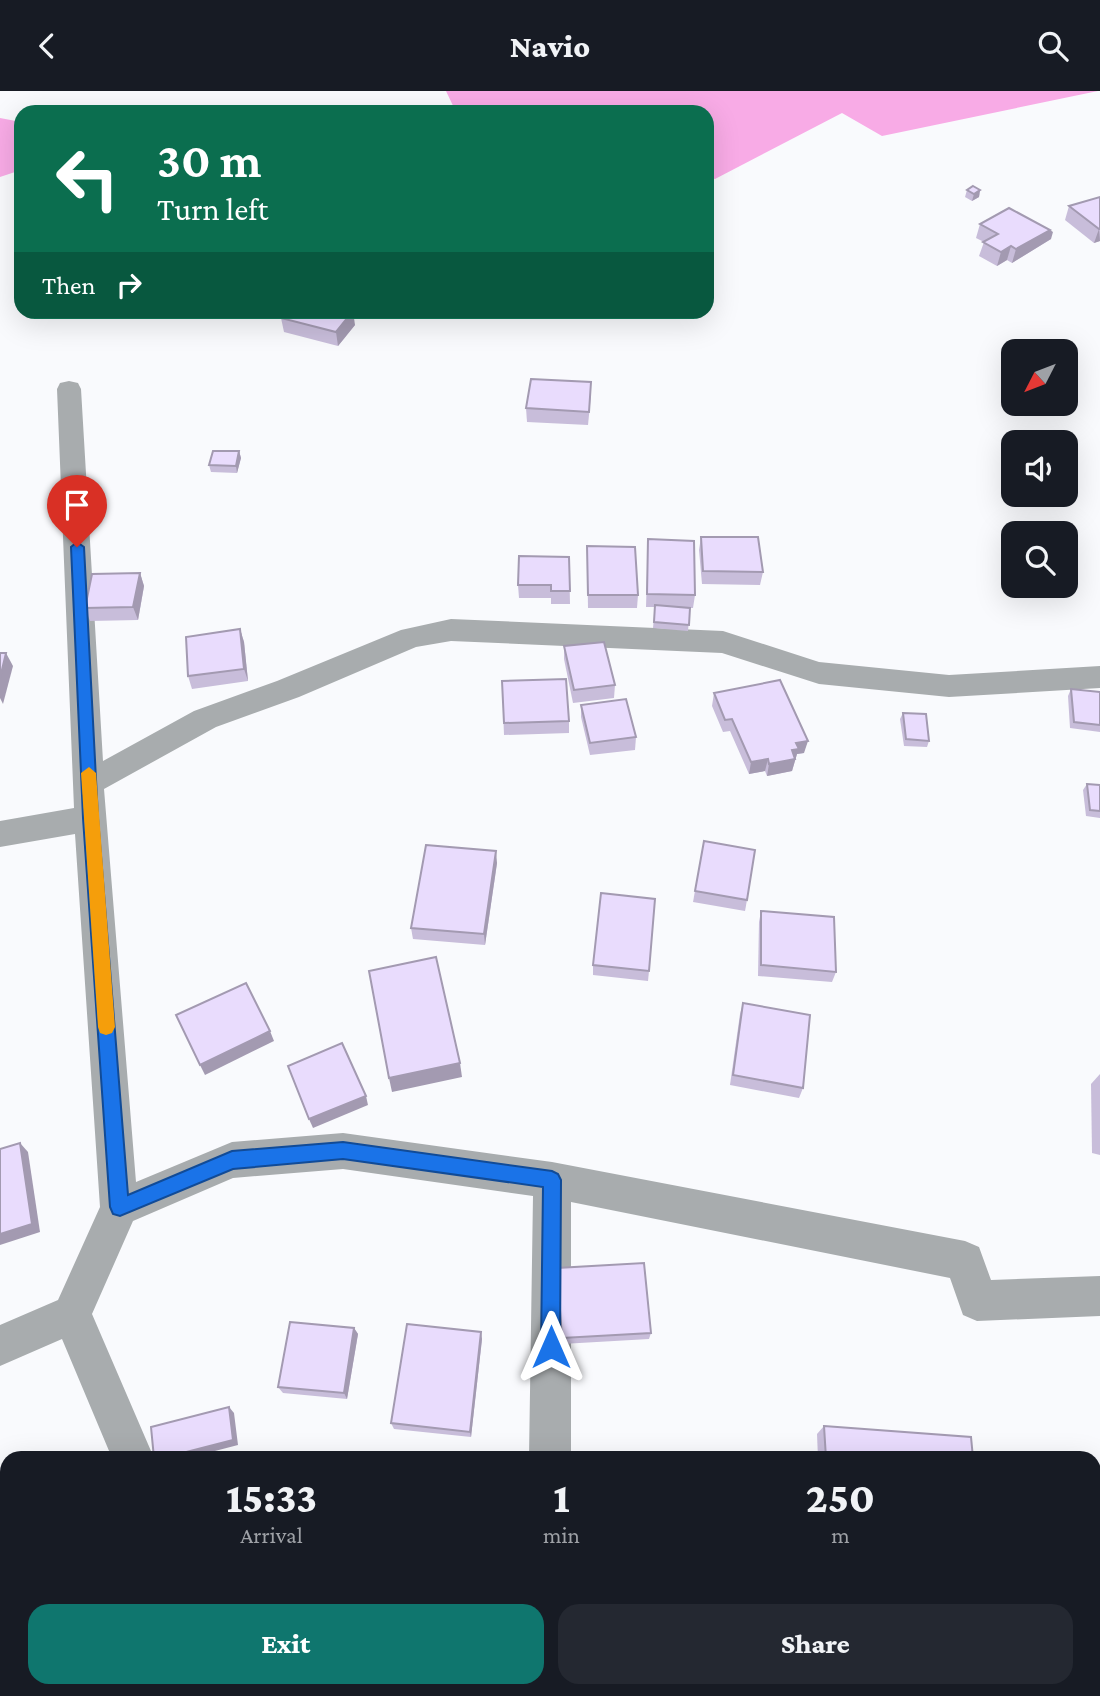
<!DOCTYPE html>
<style>
body{margin:0;font-family:"Crimson Pro",serif;background:#242831;color:#f1f3f6;height:100vh;display:flex;flex-direction:column;font-size:26px;white-space:nowrap}
*{box-sizing:border-box;margin:0}
p{font-size:23px;color:#9ea1a6}
.icon{flex:none;width:38px;height:38px;fill:none;stroke:currentColor;stroke-width:2;stroke-linecap:round;stroke-linejoin:round}
.map{position:relative;flex:1;overflow:hidden}
.sheet{position:absolute;left:0px;top:1360px;width:1101px;height:247px;display:flex;flex-direction:column;background:#171b24;border-radius:21px 21px 0 0;box-shadow:0 7px 28px #0002}
.sheet>*{flex:none}
.hud{position:absolute;left:14px;top:14px;width:700px;height:214px;border-radius:21px;box-shadow:0 7px 28px #0002;background:#0b6e4f;color:#fff;overflow:hidden}
.needle{width:46px;rotate:228deg}
.fabs{position:absolute;left:1001px;top:248px;display:grid;gap:14px}
.fabs a{display:grid;place-items:center;width:77px;height:77px;border-radius:14px;background:#171b24;box-shadow:0 7px 28px #0002;font-size:35px}
.pin{position:absolute;display:grid;place-items:center;width:60px;height:60px;color:#fff;margin:-72px -30px;border-radius:50% 50% 50% 0;rotate:-45deg;box-shadow:0 0 7px #0007}
.pin .icon{rotate:45deg}
.me{position:absolute;width:77px;margin:-38px;rotate:0deg;stroke-linejoin:round;filter:drop-shadow(0 0 5px #0008)}
.turn{display:flex;align-items:center;gap:24px;height:147px;padding:0 28px;font-size:32px}
.turn .icon{width:91px;height:91px;stroke-width:2.5}
.turn b{display:block;font-size:49px;line-height:60px}
.then{display:flex;align-items:center;height:66px;padding:0 28px;background:#0003;gap:14px;font-size:26px}
.eta{display:flex;justify-content:space-evenly;align-items:center;height:119px;text-align:center}
.eta b{font-size:42px;font-weight:800;line-height:49px}
.action{display:flex;gap:14px;margin-top:auto;padding:14px 28px}
.action a{flex:1;height:80px;border-radius:21px;background:#0f766e;color:#fff;font-size:28px;font-weight:800;line-height:80px;text-align:center}
.action a+a{background:#242831;color:#f1f3f6}
header{display:flex;justify-content:space-between;align-items:center;height:91px;padding:0 28px;background:#171b24;font-size:32px;font-weight:800}
.map>svg:first-child{display:block}
</style>
<header><svg class="icon" aria-label="back" viewBox="0 0 24 24"><path d="M15 5l-7 7 7 7"/></svg>Navio<svg class="icon" aria-label="search" viewBox="0 0 24 24"><circle cx="10" cy="10" r="6"/><path d="M15 15l6 6"/></svg></header>
<div class="map">
<svg width="1100" height="1605" viewBox="0 0 1100 1605">
<rect width="100%" height="100%" fill="#f9fafd"/>
<g fill="#f8abe6">
<polygon points="446,0 1098,0 882,45 842,22 715,88 707,86 707,21 456,21"/>
<polygon points="0,27 21,31 21,79 0,86"/>
</g>
<g fill="none" stroke-linecap="round" stroke-linejoin="round">
<g fill="#a8acae" fill-rule="evenodd">
<polygon points="69,290 78,292 81,298 103,670 194,620 277,590 401,539 451,528 723,540 819,571 949,584 1100,575 1100,597 949,606 819,593 722,562 451,550 416,556 299,606 216,636 104,698 136,1091 232,1051 343,1042 552,1071 965,1150 979,1156 991,1189 1100,1185 1100,1225 977,1230 963,1224 950,1187 571,1111 571,1367 529,1367 533,1105 343,1078 233,1087 133,1130 92,1223 154,1367 112,1367 62,1248 0,1275 0,1234 58,1209 100,1116 75,743 0,756 0,730 74,717 57,298 60,292"/>
<polygon points="147,1600 193,1600 194,1605 148,1605"/>
<polygon points="555,1600 605,1600 607,1605 557,1605"/>
</g>
</g>
<g fill="#c8bdda">
<polygon points="967,99 980,99 979,106 972,110 965,106"/>
<polygon points="1100,106 1100,150 1094,152 1065,129 1069,115"/>
<polygon points="980,133 1051,148 1012,172 1007,169 997,175 979,165 984,151 976,147"/>
<polygon points="174,220 203,220 200,225"/>
<polygon points="281,227 355,234 338,255 284,241"/>
<polygon points="591,304 588,334 527,331 526,317"/>
<polygon points="239,360 241,367 237,382 211,381 209,374"/>
<polygon points="701,446 763,481 760,494 702,493 699,459"/>
<polygon points="648,448 695,504 693,517 690,517 688,540 653,537 655,516 646,516"/>
<polygon points="587,455 638,504 637,517 588,517"/>
<polygon points="569,466 570,513 551,513 551,507 519,507 518,494"/>
<polygon points="140,482 144,495 138,529 90,530 85,517"/>
<polygon points="240,538 244,551 248,590 192,598 188,585"/>
<polygon points="564,555 615,594 614,607 573,612 564,568"/>
<polygon points="502,590 569,630 569,642 504,644"/>
<polygon points="1071,598 1100,601 1100,641 1070,637 1068,605"/>
<polygon points="714,602 804,662 797,663 792,680 767,685 765,680 749,683 730,640 723,641 712,615"/>
<polygon points="581,614 636,646 635,659 590,664 581,626"/>
<polygon points="903,622 929,650 927,656 904,655 900,628"/>
<polygon points="1087,693 1100,694 1100,727 1086,725 1083,699"/>
<polygon points="704,750 747,809 745,820 693,811"/>
<polygon points="497,772 485,854 413,848 411,837"/>
<polygon points="761,820 836,881 832,891 758,885 759,831"/>
<polygon points="593,874 649,880 648,890 593,884"/>
<polygon points="743,912 803,997 799,1007 730,994 740,923"/>
<polygon points="1100,983 1100,1064 1092,1062 1091,993"/>
<polygon points="557,1177 651,1242 649,1248 562,1253"/>
<polygon points="354,1237 358,1243 347,1308 283,1302 278,1296"/>
<polygon points="482,1248 471,1346 394,1338 391,1332"/>
<polygon points="824,1335 973,1367 818,1367 817,1343"/>
<polygon points="695,1600 802,1600 833,1605 694,1605"/>
</g>
<g fill="#a39ab1">
<polygon points="980,99 979,106 972,110 974,103"/>
<polygon points="1099,138 1100,150 1094,152"/>
<polygon points="1050,139 1053,141 1051,148 1012,172 1016,158"/>
<polygon points="1011,155 1007,169 997,175 1001,161"/>
<polygon points="353,220 355,234 338,255 336,241"/>
<polygon points="239,360 241,367 237,382 236,375"/>
<polygon points="140,482 144,495 138,529 133,516"/>
<polygon points="240,538 244,551 248,590 244,578"/>
<polygon points="6,562 13,575 3,613 0,607 0,587"/>
<polygon points="808,650 804,662 797,663 792,680 767,685 769,673 792,659 796,652"/>
<polygon points="768,668 765,680 749,683 751,671"/>
<polygon points="496,760 497,772 485,854 484,843"/>
<polygon points="270,940 274,950 205,984 200,974"/>
<polygon points="460,972 462,986 392,1001 389,987"/>
<polygon points="366,1005 368,1014 313,1037 309,1028"/>
<polygon points="20,1052 28,1061 40,1141 0,1154 0,1143"/>
<polygon points="354,1237 358,1243 347,1308 344,1302"/>
<polygon points="481,1241 482,1248 471,1346 470,1341"/>
<polygon points="229,1316 234,1322 238,1354 188,1367 163,1367"/>
<polygon points="367,1600 376,1600 359,1605 350,1605"/>
</g>
<g fill="#e9dcfd" stroke="#a39ab1" stroke-width="2">
<polygon points="973,95 980,99 974,103 967,99"/>
<polygon points="1100,106 1100,138 1099,138 1069,115"/>
<polygon points="1009,117 1050,139 1016,158 1011,155 1001,161 983,151 998,143 980,133"/>
<polygon points="287,220 353,220 336,241 281,227"/>
<polygon points="531,288 591,291 589,321 526,317"/>
<polygon points="213,360 239,360 236,375 209,374"/>
<polygon points="701,446 758,446 763,481 703,480"/>
<polygon points="648,448 694,450 695,504 647,503"/>
<polygon points="587,455 635,456 638,504 588,504"/>
<polygon points="519,465 569,466 570,500 551,500 551,494 518,494"/>
<polygon points="140,482 133,516 85,517 92,483"/>
<polygon points="655,514 690,517 689,534 654,531"/>
<polygon points="240,538 244,578 188,585 186,546"/>
<polygon points="604,551 615,594 574,599 564,555"/>
<polygon points="0,562 6,562 0,587"/>
<polygon points="566,588 569,630 504,632 502,590"/>
<polygon points="780,589 808,650 796,652 799,658 792,659 795,668 769,673 768,668 751,671 732,628 725,629 714,602"/>
<polygon points="1071,598 1100,601 1100,634 1074,631"/>
<polygon points="626,608 636,646 590,652 581,614"/>
<polygon points="903,622 926,623 929,650 906,648"/>
<polygon points="1087,693 1100,694 1100,720 1090,719"/>
<polygon points="704,750 755,759 747,809 695,800"/>
<polygon points="426,754 496,760 484,843 411,837"/>
<polygon points="601,802 655,808 649,880 593,874"/>
<polygon points="761,820 834,826 836,881 761,874"/>
<polygon points="436,866 460,972 389,987 369,880"/>
<polygon points="246,892 270,940 200,974 176,924"/>
<polygon points="743,912 810,924 803,997 733,984"/>
<polygon points="342,952 366,1005 309,1028 288,975"/>
<polygon points="20,1052 32,1133 0,1143 0,1058"/>
<polygon points="644,1172 651,1242 562,1247 557,1177"/>
<polygon points="290,1231 354,1237 344,1302 278,1296"/>
<polygon points="407,1233 481,1241 470,1341 391,1332"/>
<polygon points="229,1316 233,1349 163,1367 154,1367 151,1336"/>
<polygon points="824,1335 971,1346 973,1367 826,1367"/>
<polygon points="273,1600 367,1600 350,1605 274,1605"/>
<polygon points="699,1600 802,1600 833,1605 698,1605"/>
</g>
<polygon fill="#1a73e8" stroke="#114b97" stroke-width="2" points="77,451 84,456 98,727 128,1104 232,1060 343,1051 552,1080 558,1083 561,1089 560,1256 557,1263 551,1265 544,1263 541,1256 543,1096 343,1068 233,1078 120,1125 113,1123 110,1116 83,727 71,456"/>
<polygon fill="#f59e0b" points="89,676 96,682 115,936 112,942 106,944 100,942 98,936 81,682"/>
</svg>
<div class="fabs">
<a><svg class="needle" viewBox="-14 -14 28 28"><path d="M0-13l5 13h-10z" fill="#e53935"/><path d="M0 13l5-13h-10z" fill="#9ea1a6"/></svg></a>
<a><svg class="icon" aria-label="sound" viewBox="0 0 24 24"><path d="M4 9h4l5-4v14l-5-4H4zM17 9q2 3 0 6"/></svg></a>
<a><svg class="icon" aria-label="search" viewBox="0 0 24 24"><circle cx="10" cy="10" r="6"/><path d="M15 15l6 6"/></svg></a>
</div>
<div class="pin" style="left:77px;top:456px;background:#d93025"><svg class="icon" aria-label="arrive" viewBox="0 0 24 24"><path d="M6 21V4h12l-3 4 3 4H6"/></svg></div>
<svg class="me" style="left:551px;top:1256px" viewBox="-20 -20 40 40"><path d="M0-17L14 15 0 8-14 15z" fill="#1a73e8" stroke="#fff" stroke-width="4"/></svg>
<div class="hud">
<div class="turn"><svg class="icon" aria-label="left" viewBox="0 0 24 24"><path d="M17 20v-9H6M10 6l-5 5 5 5"/></svg><div><b>30 m</b>Turn left</div></div>
<div class="then">Then<svg class="icon" aria-label="right" viewBox="0 0 24 24"><path d="M7 20v-9h11M14 6l5 5-5 5"/></svg></div>
</div>
<section class="sheet">
<div class="eta">
<div><b>15:33</b><p>Arrival</p></div>
<div><b>1</b><p>min</p></div>
<div><b>250</b><p>m</p></div>
</div>
<div class="action"><a>Exit</a><a>Share</a></div>
</section>
</div>
